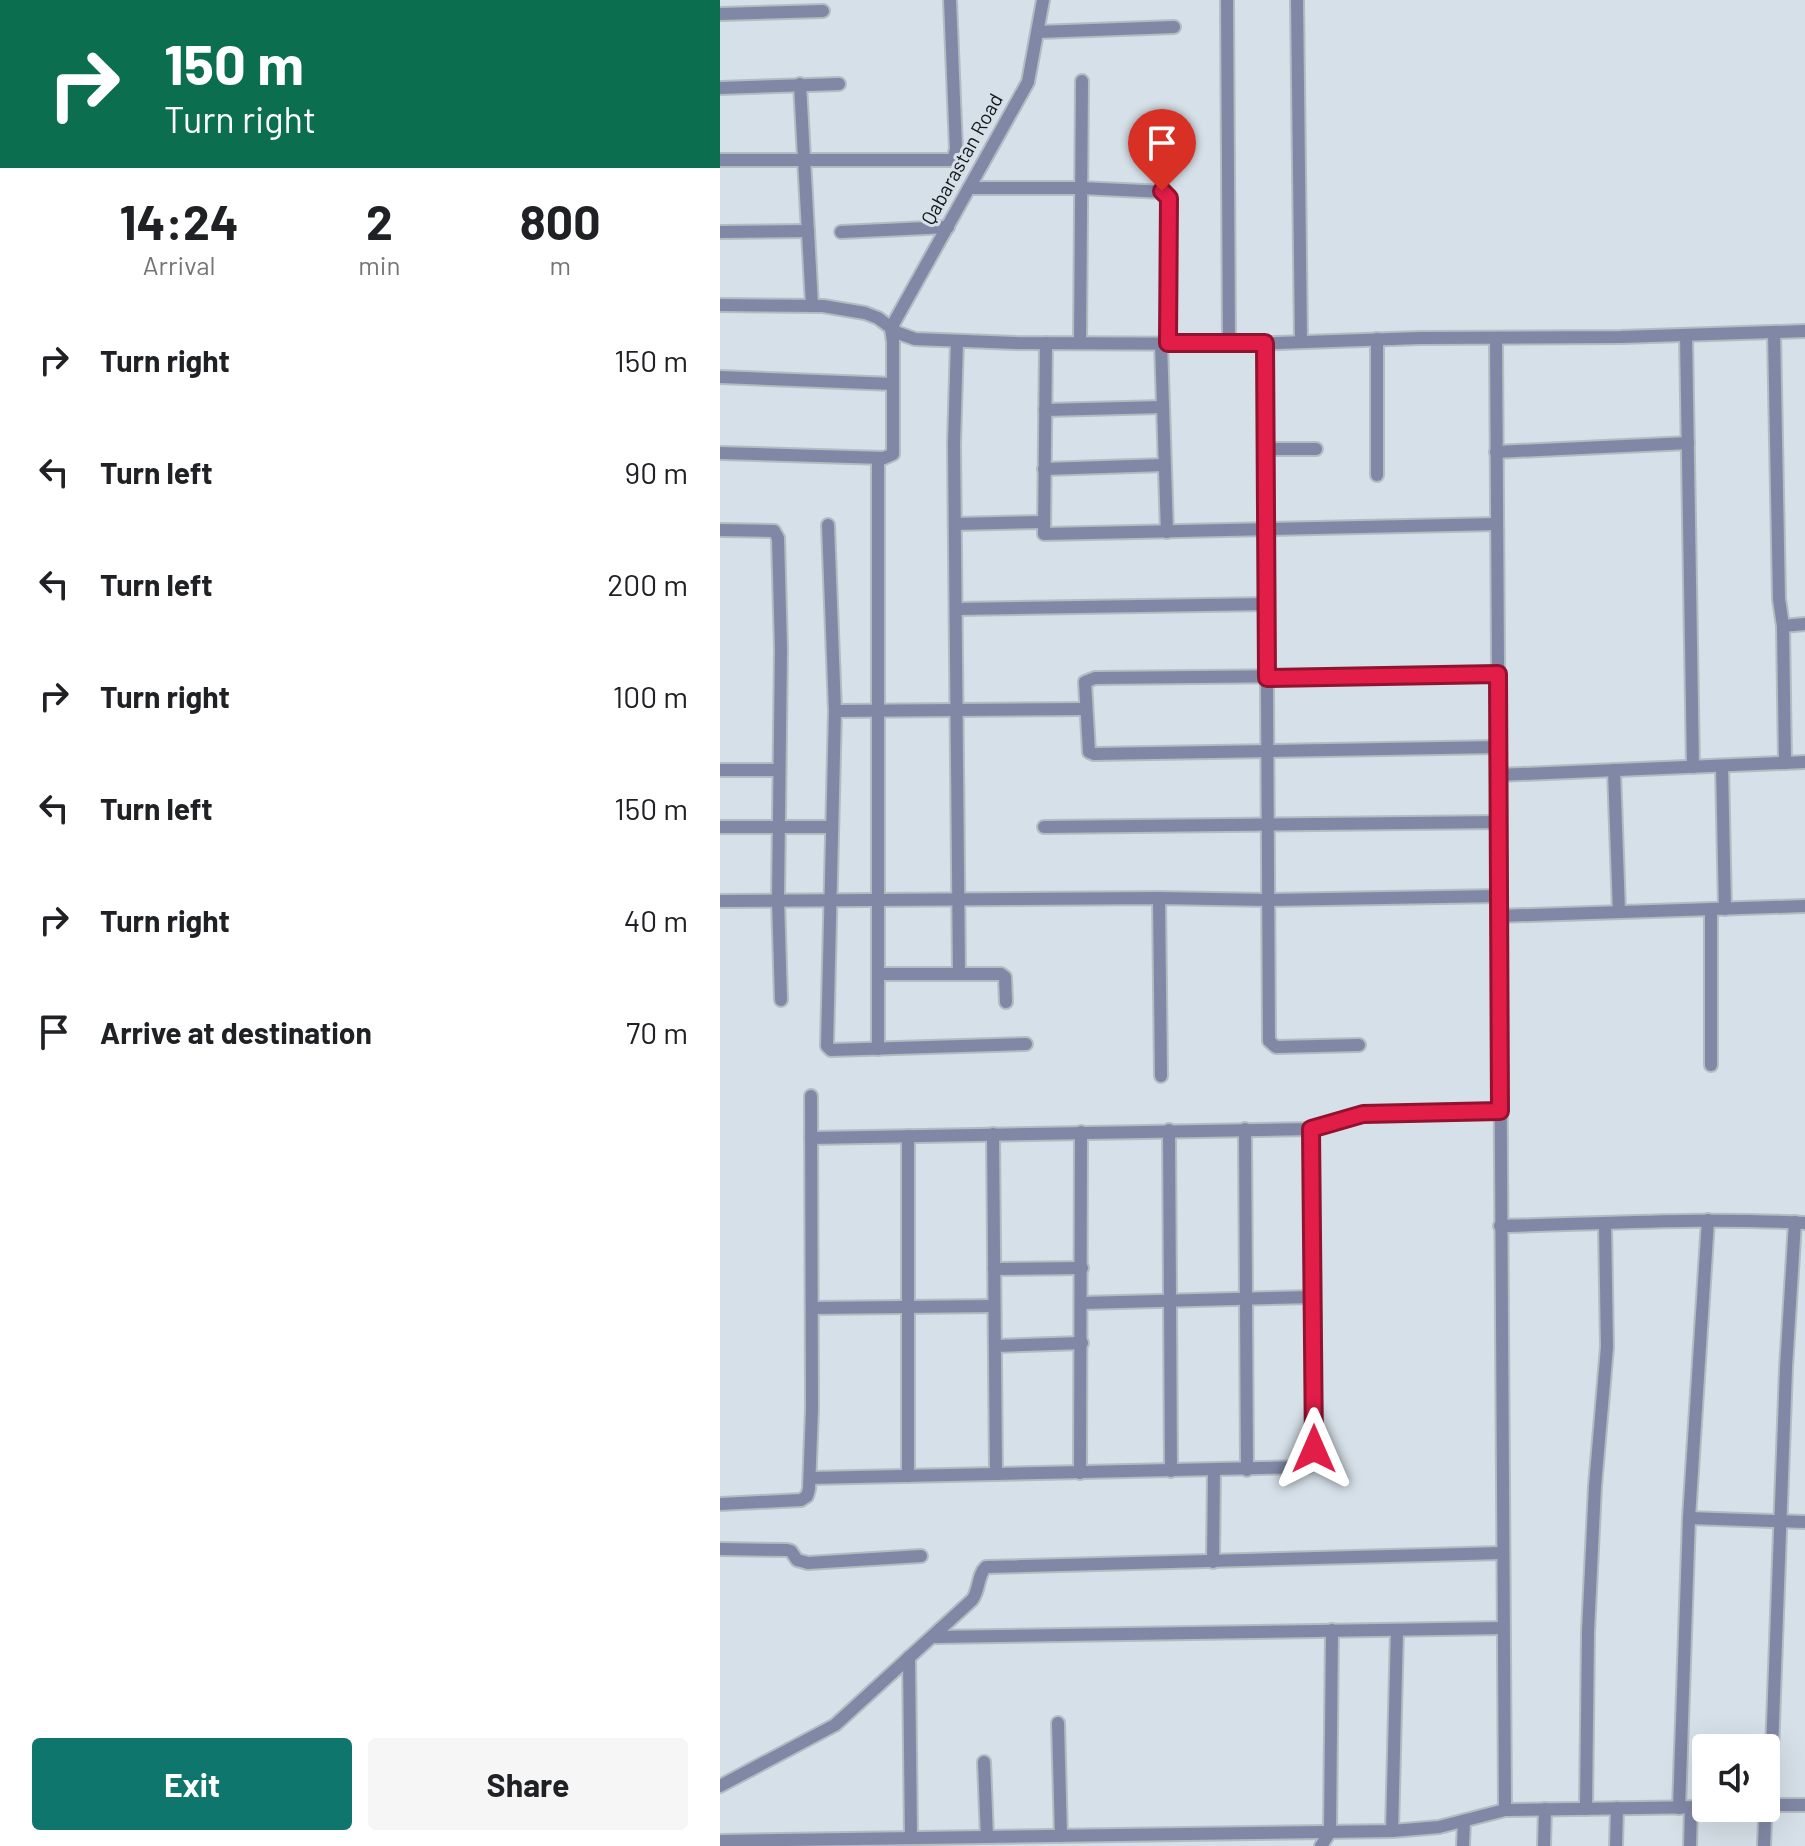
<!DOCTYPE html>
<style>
body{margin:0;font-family:Barlow,sans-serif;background:#f6f6f6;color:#202124;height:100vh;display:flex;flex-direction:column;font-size:30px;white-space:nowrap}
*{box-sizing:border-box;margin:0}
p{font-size:26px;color:#757577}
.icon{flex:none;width:44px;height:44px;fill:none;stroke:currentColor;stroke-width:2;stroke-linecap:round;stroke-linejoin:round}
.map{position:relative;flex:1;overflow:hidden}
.panel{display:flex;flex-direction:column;background:#fff;width:720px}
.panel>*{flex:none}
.hud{background:#0b6e4f;color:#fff;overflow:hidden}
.tools{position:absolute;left:972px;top:1734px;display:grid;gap:16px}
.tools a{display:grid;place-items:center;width:88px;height:88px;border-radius:8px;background:#fff;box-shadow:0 8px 32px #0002;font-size:40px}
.pin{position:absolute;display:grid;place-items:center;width:68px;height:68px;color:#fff;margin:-82px -34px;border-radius:50% 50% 50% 0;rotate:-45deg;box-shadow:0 0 8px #0007}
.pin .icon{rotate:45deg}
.me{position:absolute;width:88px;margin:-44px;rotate:0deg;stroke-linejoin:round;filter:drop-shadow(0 0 6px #0008)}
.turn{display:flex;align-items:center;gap:28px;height:168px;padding:0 32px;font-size:36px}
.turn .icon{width:104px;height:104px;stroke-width:2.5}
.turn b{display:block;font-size:56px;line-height:68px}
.eta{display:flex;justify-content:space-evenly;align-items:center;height:136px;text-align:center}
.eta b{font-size:48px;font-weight:700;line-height:56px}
.cta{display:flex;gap:16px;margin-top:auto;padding:16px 32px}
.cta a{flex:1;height:92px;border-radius:8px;background:#0f766e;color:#fff;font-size:32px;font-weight:700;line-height:92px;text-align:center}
.cta a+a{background:#f6f6f6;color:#202124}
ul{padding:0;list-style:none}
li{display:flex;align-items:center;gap:24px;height:112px;padding:0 32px}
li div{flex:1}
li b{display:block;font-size:30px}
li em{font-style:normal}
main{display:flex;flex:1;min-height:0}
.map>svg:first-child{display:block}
</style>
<main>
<section class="panel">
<div class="hud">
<div class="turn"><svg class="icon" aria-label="right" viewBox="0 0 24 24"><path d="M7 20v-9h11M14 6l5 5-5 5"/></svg><div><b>150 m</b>Turn right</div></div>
</div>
<div class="eta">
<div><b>14:24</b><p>Arrival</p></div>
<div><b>2</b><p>min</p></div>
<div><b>800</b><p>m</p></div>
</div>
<ul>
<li><svg class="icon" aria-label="right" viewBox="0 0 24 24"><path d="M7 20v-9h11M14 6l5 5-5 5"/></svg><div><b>Turn right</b></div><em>150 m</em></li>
<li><svg class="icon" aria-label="left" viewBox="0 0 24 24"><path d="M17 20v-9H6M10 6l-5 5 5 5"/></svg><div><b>Turn left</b></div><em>90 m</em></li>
<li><svg class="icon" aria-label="left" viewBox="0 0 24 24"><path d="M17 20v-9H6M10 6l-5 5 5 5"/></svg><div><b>Turn left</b></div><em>200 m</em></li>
<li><svg class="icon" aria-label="right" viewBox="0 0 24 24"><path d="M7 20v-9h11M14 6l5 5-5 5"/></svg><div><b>Turn right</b></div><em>100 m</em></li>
<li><svg class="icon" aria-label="left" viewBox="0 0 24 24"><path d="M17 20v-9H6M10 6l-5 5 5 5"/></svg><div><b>Turn left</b></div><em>150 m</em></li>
<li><svg class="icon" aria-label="right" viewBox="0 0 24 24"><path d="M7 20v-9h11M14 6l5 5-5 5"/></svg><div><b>Turn right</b></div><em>40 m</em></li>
<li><svg class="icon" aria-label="arrive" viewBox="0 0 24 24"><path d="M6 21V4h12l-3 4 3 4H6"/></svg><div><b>Arrive at destination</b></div><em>70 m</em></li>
</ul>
<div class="cta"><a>Exit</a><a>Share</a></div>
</section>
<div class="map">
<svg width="1085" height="1846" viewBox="0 0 1085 1846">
<rect width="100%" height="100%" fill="#d6e0e8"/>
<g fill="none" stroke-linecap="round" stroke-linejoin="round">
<g stroke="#b3bcc3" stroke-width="16">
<g id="street">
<polyline points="507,0 509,344"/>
<polyline points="577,0 581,341"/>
<polyline points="0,14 103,11"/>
<polyline points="318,32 454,27"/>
<polyline points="80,84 92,306"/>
<polyline points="0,88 119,84"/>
<polyline points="0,160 233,160 236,149 230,0"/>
<polyline points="249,188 361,188 445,192 449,198 448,343"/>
<polyline points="0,232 88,231"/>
<polyline points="121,232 228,227"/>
<polyline points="0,305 103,306 145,313 158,318 178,333 195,339 296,343 526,344 700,338 901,337 1085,331"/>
<polyline points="1054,332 1059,599 1063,626 1065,763"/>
<polyline points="966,335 973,767"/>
<polyline points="776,338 785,1810"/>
<polyline points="237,341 234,444 239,974"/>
<polyline points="326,343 324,534 777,524"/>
<polyline points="360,343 362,81"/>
<polyline points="441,343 447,532"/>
<polyline points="545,343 549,1041 556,1047 639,1045"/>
<polyline points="0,377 173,384"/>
<polyline points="325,410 443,407"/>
<polyline points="546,449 596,449"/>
<polyline points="776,452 968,443"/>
<polyline points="0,453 164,458 173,454 173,342 171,328 308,82 323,0"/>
<polyline points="324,469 444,465"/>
<polyline points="657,475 657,339"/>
<polyline points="235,524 323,522"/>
<polyline points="108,525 115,711 107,1046 111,1050 306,1044"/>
<polyline points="0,530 54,531 58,538 61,649 58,899 61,1000"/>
<polyline points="236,609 547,604"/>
<polyline points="1063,626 1085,624"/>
<polyline points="778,674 375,678 365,682 369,752 374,754 778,747"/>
<polyline points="115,711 365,709"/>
<polyline points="1002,766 1005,909"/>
<polyline points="0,770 59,770"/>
<polyline points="894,770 899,912"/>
<polyline points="778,775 1085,762"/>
<polyline points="0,827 112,827"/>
<polyline points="324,827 778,822"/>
<polyline points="439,898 441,1076"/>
<polyline points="0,901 439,898 548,900 779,896"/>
<polyline points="779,916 1085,906"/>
<polyline points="159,974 281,974 285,977 286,1002"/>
<polyline points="158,1049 158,458"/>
<polyline points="991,1065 991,909"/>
<polyline points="525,1129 527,1470"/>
<polyline points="449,1130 451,1471"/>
<polyline points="273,1134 276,1474"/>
<polyline points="91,1138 591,1129 643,1114 780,1111"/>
<path d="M780,1226C882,1224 984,1217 1085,1223"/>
<polyline points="274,1269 362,1268"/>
<polyline points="362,1303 593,1297"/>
<polyline points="92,1308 274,1306"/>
<polyline points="275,1346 362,1343"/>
<polyline points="360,1473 361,1132"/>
<polyline points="188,1476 188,1136"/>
<polyline points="90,1478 588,1467 593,1461 594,1449 591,1129"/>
<polyline points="0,1504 81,1500 87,1496 89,1489 92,1409 91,1096"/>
<polyline points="969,1518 1085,1522"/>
<polyline points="0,1549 67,1550 71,1551 77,1560 88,1563 201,1556"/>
<polyline points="493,1562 494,1470"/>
<polyline points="215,1637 783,1628"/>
<polyline points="189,1657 191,1838"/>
<polyline points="338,1723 341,1836"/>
<polyline points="264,1762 267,1837"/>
<path d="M0,1786L115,1725L252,1600C260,1590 257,1575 266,1567L782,1553"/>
<polyline points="1046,1805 1085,1805"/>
<polyline points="959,1808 969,1518 988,1220"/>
<polyline points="866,1809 868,1632 875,1486 887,1347 885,1224"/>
<polyline points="672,1831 677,1630"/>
<polyline points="0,1841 672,1831 719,1827 785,1810 986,1807"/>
<polyline points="601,1846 610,1832 612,1630"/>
<polyline points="743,1846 744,1822"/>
<polyline points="824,1846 825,1809"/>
<polyline points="896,1846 897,1808"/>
<polyline points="970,1846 971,1808"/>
<polyline points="1044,1846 1045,1821 1050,1805 1066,1368 1075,1222"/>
</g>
</g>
<use href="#street" stroke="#8188a6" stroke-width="12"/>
</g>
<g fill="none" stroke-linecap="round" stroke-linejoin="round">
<g stroke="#92132f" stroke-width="20">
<polyline id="route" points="442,191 449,198 448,343 545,343 547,678 778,674 780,1111 643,1114 591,1129 594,1449"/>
</g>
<use href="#route" stroke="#e11d48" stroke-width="14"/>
</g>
<g text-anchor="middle" stroke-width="6" stroke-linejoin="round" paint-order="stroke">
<g font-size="20" fill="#14171a" stroke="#d6e0e8">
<text transform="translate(242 159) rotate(-61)" y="7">Qabarastan Road</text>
</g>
</g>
</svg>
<div class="tools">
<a><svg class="icon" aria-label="sound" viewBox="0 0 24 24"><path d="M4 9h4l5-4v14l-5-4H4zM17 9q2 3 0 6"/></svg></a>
</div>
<div class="pin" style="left:442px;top:191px;background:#d93025"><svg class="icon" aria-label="arrive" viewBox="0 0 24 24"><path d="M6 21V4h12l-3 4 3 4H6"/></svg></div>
<svg class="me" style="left:594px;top:1449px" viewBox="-20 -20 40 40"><path d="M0-17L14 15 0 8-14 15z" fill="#e11d48" stroke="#fff" stroke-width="4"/></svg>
</div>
</main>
